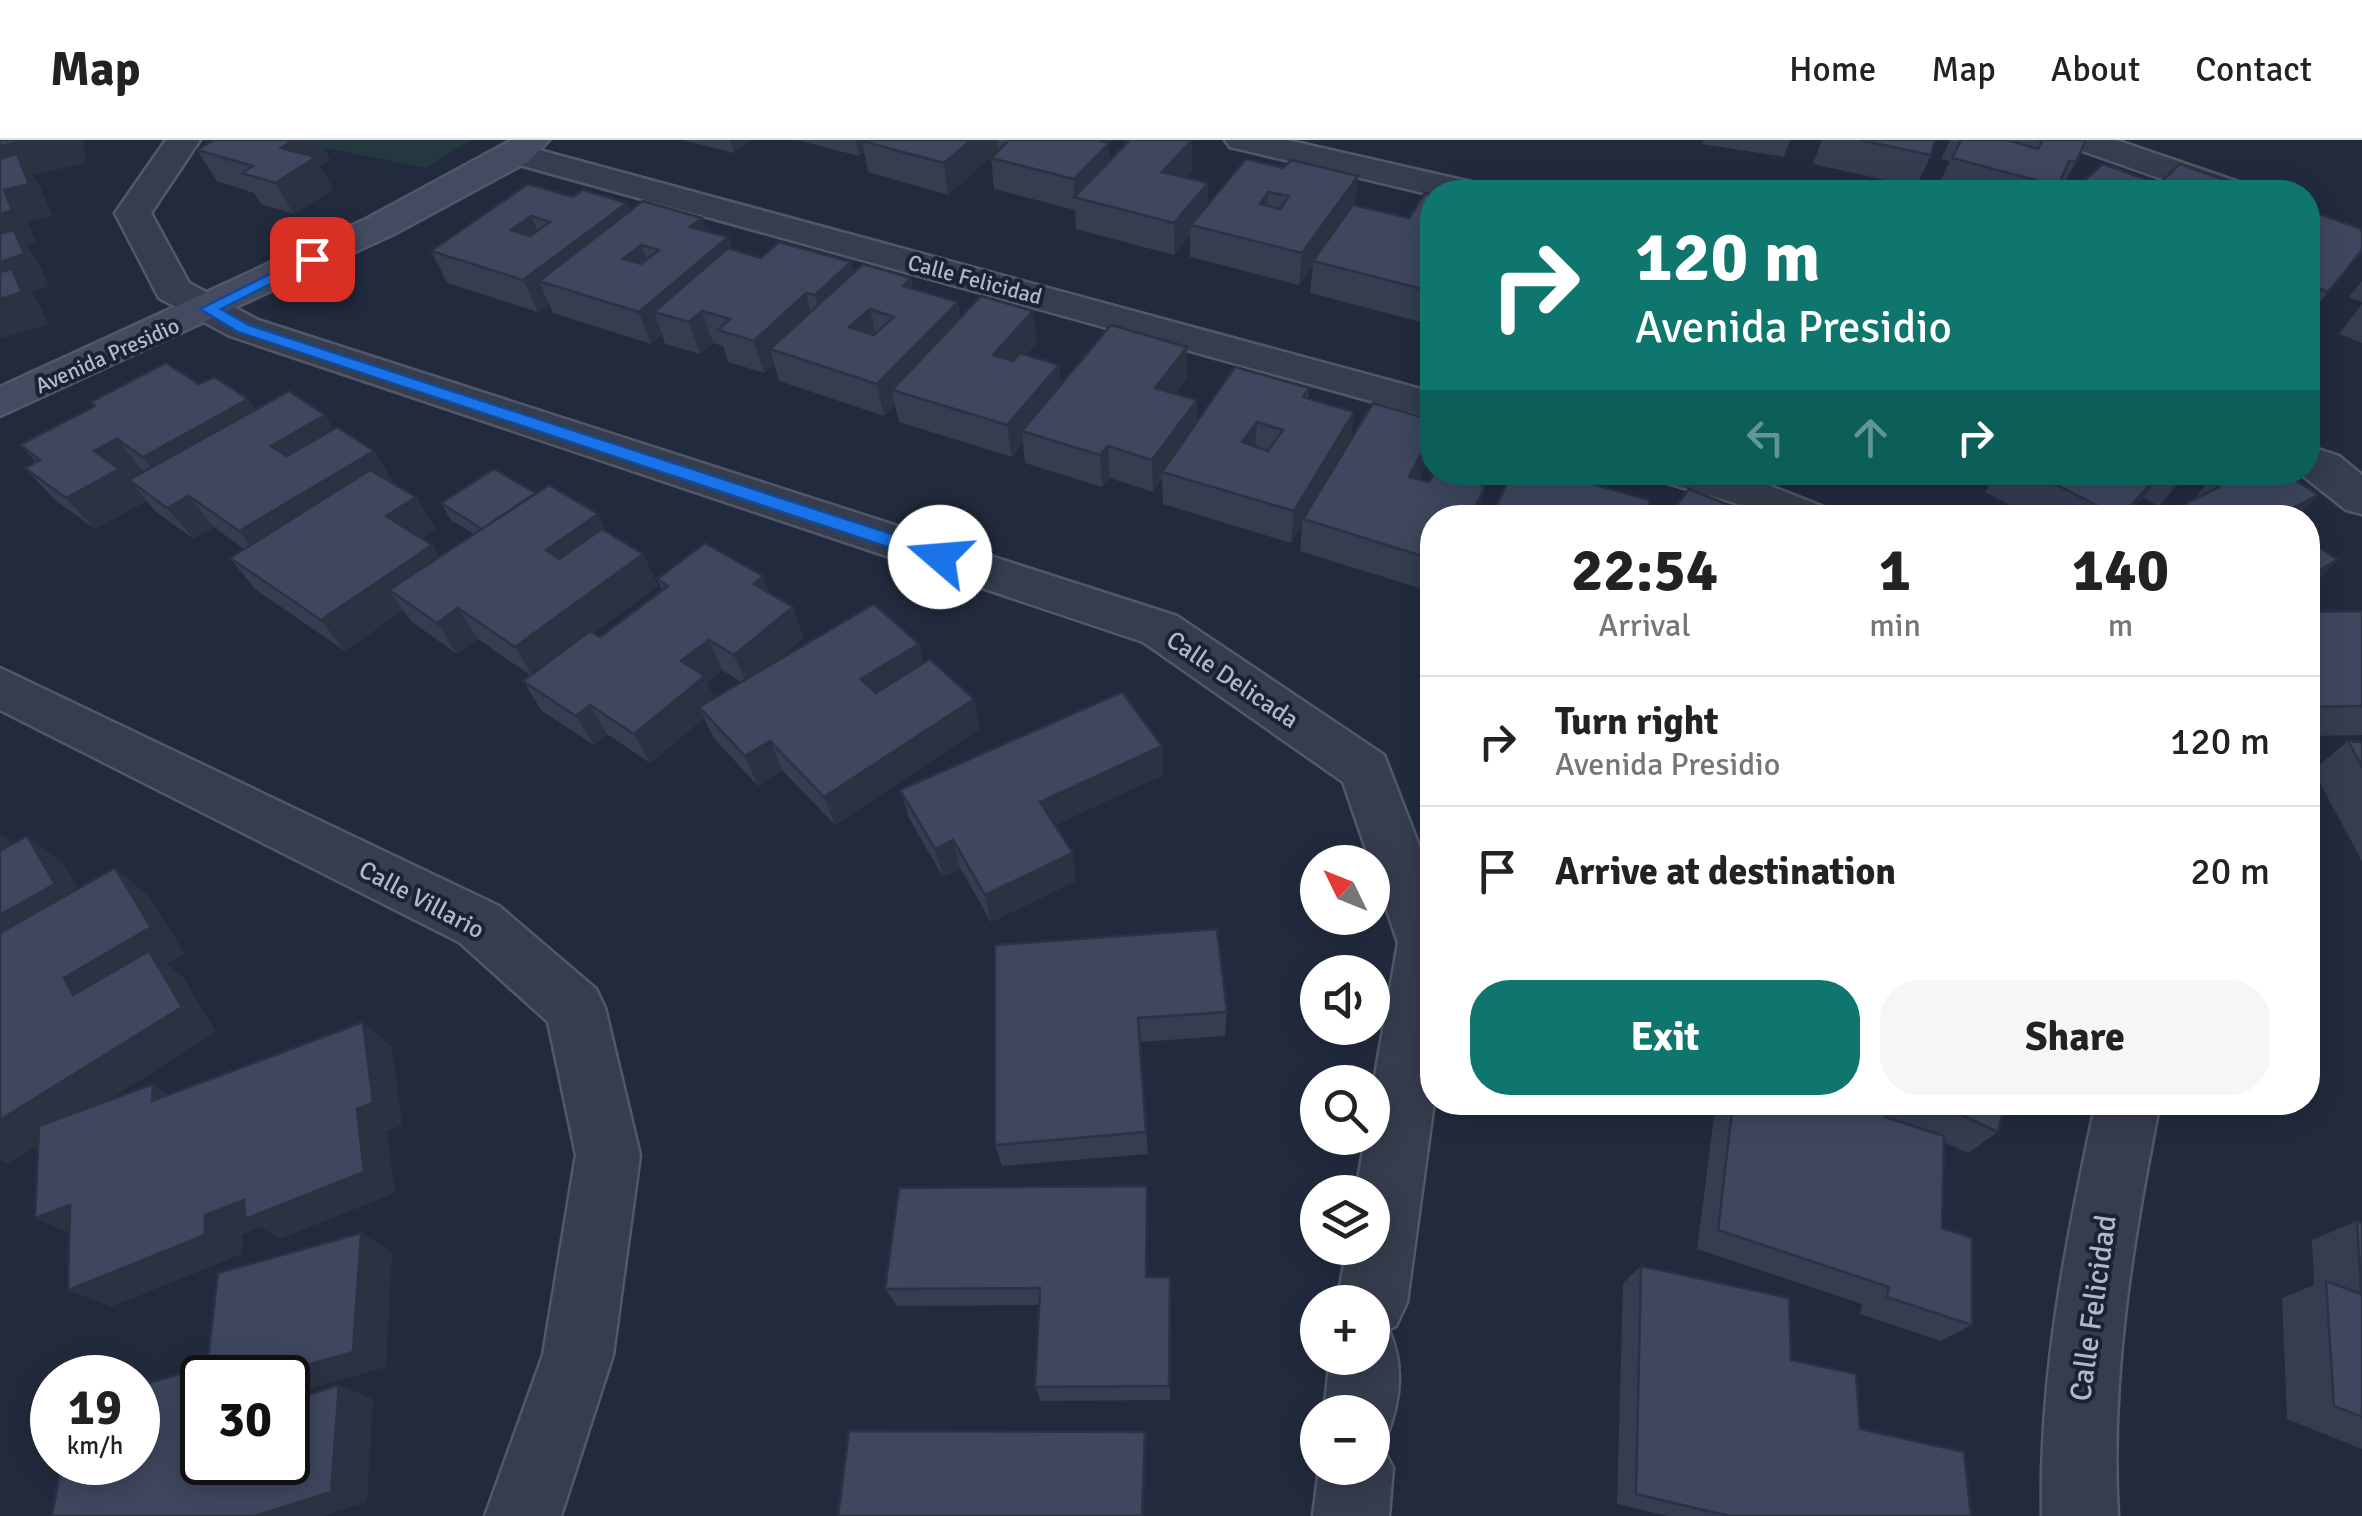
<!DOCTYPE html>
<meta charset="utf-8">
<style>
body{margin:0;font-family:Signika,sans-serif;background:#f6f6f6;color:#222;height:100vh;display:flex;flex-direction:column;font-size:38px;white-space:nowrap}
*{box-sizing:border-box;margin:0}
p{font-size:32px;color:#767676}
.icon{flex:none;width:55px;height:55px;fill:none;stroke:currentColor;stroke-width:2;stroke-linecap:round;stroke-linejoin:round}
.map{position:relative;flex:1;overflow:hidden}
.drawer{position:absolute;left:1420px;top:365px;width:900px;height:610px;display:flex;flex-direction:column;background:#fff;border-radius:40px;box-shadow:0 5px 25px #0003}
.drawer>*{flex:none}
.hud{position:absolute;left:1420px;top:40px;width:900px;height:305px;border-radius:40px;box-shadow:0 5px 25px #0003;background:#0f766e;color:#fff;overflow:hidden}
.needle{width:65px;rotate:313deg}
.fabs{position:absolute;left:1300px;top:705px;display:grid;gap:20px}
.fabs a{display:grid;place-items:center;width:90px;height:90px;border-radius:50%;background:#fff;box-shadow:0 5px 25px #0003;font-size:50px}
.speed{position:absolute;left:30px;top:1215px;display:flex;gap:20px;font-size:50px;font-weight:700;text-align:center}
.speed>*{display:grid;place-content:center;width:130px;height:130px;border-radius:50%;background:#fff;box-shadow:0 5px 25px #0003;line-height:1}
.speed small{font-size:25px;font-weight:400}
.speed .limit{border:5px solid #111;border-radius:15px;background:#fff;color:#111}
.pin{position:absolute;display:grid;place-items:center;width:85px;height:85px;color:#fff;margin:-42px;border-radius:20px;box-shadow:0 5px 15px #0006}
.me{position:absolute;width:110px;margin:-55px;rotate:288deg;stroke-linejoin:round;filter:drop-shadow(0 0 8px #0008)}
.turn{display:flex;align-items:center;gap:35px;height:210px;padding:0 50px;font-size:45px}
.turn .icon{width:130px;height:130px;stroke-width:2.5}
.turn b{display:block;font-size:70px;line-height:85px}
.lanes{display:flex;align-items:center;height:95px;padding:0 50px;background:#0003;justify-content:center;gap:50px;direction:ltr}
.lanes .off{opacity:.35}
.eta{display:flex;justify-content:space-evenly;align-items:center;height:170px;text-align:center}
.eta b{font-size:60px;font-weight:700;line-height:70px}
.cta{display:flex;gap:20px;margin-top:auto;padding:20px 50px}
.cta a{flex:1;height:115px;border-radius:40px;background:#0f766e;color:#fff;font-size:40px;font-weight:700;line-height:115px;text-align:center}
.cta a+a{background:#f6f6f6;color:#222}
ul{padding:0;list-style:none}
li{display:flex;align-items:center;gap:30px;height:130px;padding:0 50px;border-top:2px solid #e0e0e0}
li div{flex:1}
li b{display:block;font-size:38px}
li em{font-style:normal}
header{display:flex;align-items:center;gap:60px;box-sizing:border-box;height:140px;padding:0 50px;background:#fff;border-bottom:2px solid #e0e0e0}
header strong{font-size:48px}
nav{display:flex;gap:55px;margin-inline-start:auto;font-size:35px}
.map>svg:first-child{display:block}
</style>
<header>
<strong>Map</strong>
<nav><a>Home</a><a>Map</a><a>About</a><a>Contact</a></nav>
</header>
<div class="map">
<svg width="2362" height="1376" viewBox="0 0 2362 1376">
<rect width="100%" height="100%" fill="#222b3e"/>
<polygon fill="#24383f" points="285,0 471,0 426,28"/>
<g fill="none" stroke-linecap="round" stroke-linejoin="round">
<g stroke="#515868" stroke-width="5">
<g id="street">
<path d="M166,0H200L151,73L189,143L258,180L1177,476L1384,615L1432,739L1434,962L1407,1162L1396,1186L1385,1191L1390,1193C1405,1228 1400,1263 1386,1298L1379,1300L1393,1328L1389,1376H1313L1319,1328H1372V1272H1324L1330,1218H1372V1162H1337L1347,1108H1372V1052H1356L1365,998H1372V953L1398,803L1343,642L1143,502L230,196L159,158L115,73Z"/>
<polygon points="1225,0 1287,0 1480,44 1485,52 1432,55 1230,7"/>
<polygon points="2066,0 2116,0 2245,44 2250,52 2199,52 2071,7"/>
<polygon points="517,4 1432,252 1432,278 505,21 500,14 505,7"/>
<polygon points="2308,306 2339,316 2362,335 2362,374 2346,370 2298,332 2308,332"/>
<polygon points="1658,332 1735,332 1824,367 1831,378 1767,378 1732,362 1664,342"/>
<polygon points="0,528 499,766 596,849 605,868 640,1015 613,1215 561,1376 485,1376 543,1215 576,1015 548,882 459,802 0,570"/>
<path d="M2096,962H2160C2133,1100 2110,1235 2118,1376H2042C2039,1235 2066,1100 2096,962Z"/>
</g>
</g>
<g stroke="#515868" stroke-width="5">
<polygon id="secondary" points="512,0 549,0 529,21 394,94 0,276 0,247 368,78"/>
</g>
<use href="#street" fill="#363d4e" fill-rule="evenodd"/>
<use href="#secondary" fill="#444b61" fill-rule="evenodd"/>
</g>
<g fill="#353d51" fill-rule="evenodd">
<polygon points="214,0 319,0 330,20 320,26 333,49 294,74 261,64 254,53 217,41 197,10"/>
<polygon points="683,0 751,0 734,13"/>
<polygon points="797,0 1098,0 1110,21 1192,0 1192,31 1186,38 1208,64 1246,19 1355,66 1409,78 1432,162 1421,182 1310,153 1313,126 1299,145 1190,117 1190,95 1174,115 1076,89 1075,70 994,49 991,18 995,13 948,55 868,32 864,12 859,16"/>
<polygon points="1704,0 1790,0 1784,17 1702,4"/>
<polygon points="1822,0 1935,0 1931,15 1916,47 1813,24"/>
<polygon points="1950,0 2086,0 2076,22 2059,52 1947,52 1936,50 1950,21 1941,19"/>
<polygon points="573,57 627,63 630,71 702,78 706,91 728,97 732,109 761,118 851,122 853,133 958,162 960,178 1037,203 1026,215 1059,225 1061,244 1187,239 1175,254 1197,260 1197,282 1309,248 1308,259 1354,272 1350,301 1432,280 1432,314 1418,340 1429,342 1485,346 1478,378 1432,378 1432,452 1300,411 1302,384 1291,403 1163,364 1162,339 1153,352 1110,338 1102,347 1025,323 1023,303 1012,317 899,282 895,265 884,276 779,241 774,224 764,233 728,222 723,206 713,203 700,214 665,204 662,194 651,204 553,173 549,164 538,172 447,143 431,111"/>
<polygon points="2308,78 2362,110 2308,177"/>
<polygon points="2362,141 2362,162 2349,157"/>
<polygon points="2362,164 2362,203 2339,194"/>
<path d="M199,244L256,270L334,289L394,343H393L416,357L436,389L422,398L432,405L440,417L474,394L451,380L441,363L536,353L606,391L643,414L658,446L594,493L600,497L662,450L657,439L763,436L769,453L793,467L803,498L773,523L919,504L923,523L980,589L835,685L782,630L758,646L713,597L704,578L650,623L607,594L594,605L542,571L523,541L530,535L478,499L457,514L411,481L403,470L345,511L255,449L230,418L244,409L214,387L194,399L156,372L129,340L143,331L128,340L146,361L95,389L55,360L25,328L36,322L20,305L94,266L91,262ZM722,530L741,542L714,558L707,542Z"/>
<polygon points="1998,332 2190,332 2159,366 2143,358 2125,378 2035,378 1985,352"/>
<polygon points="2209,341 2318,355 2297,378 2160,378 2193,360"/>
<polygon points="2362,471 2362,595 2308,596 2308,472"/>
<polygon points="2348,601 2362,602 2362,721 2313,630"/>
<polygon points="1163,635 1055,685 1076,741 991,782 960,728 943,737 909,678 900,650"/>
<polygon points="995,805 1227,872 1225,896 1140,902 1148,1014 1002,1026 995,1005"/>
<polygon points="1716,962 2005,962 1998,992 1968,1013 1944,1002 1942,1088 1972,1185 1941,1201 1860,1174 1862,1164 1697,1109"/>
<polygon points="1147,1046 1147,1137 1171,1154 1170,1260 1041,1261 1035,1247 1039,1165 897,1166 885,1149"/>
<polygon points="2357,1081 2362,1083 2362,1309 2287,1279 2282,1158 2314,1145 2312,1100"/>
<polygon points="1641,1126 1791,1220 1860,1289 1971,1376 1668,1376 1617,1364 1623,1143"/>
</g>
<g fill="#2b3242">
<polygon points="27,0 80,0 84,6 86,23 32,35 40,46 52,76 28,82 36,102 26,105 38,121 49,146 31,152 38,161 48,184 0,199 0,6"/>
<polygon points="294,0 319,0 330,20 320,26 333,49 294,74 275,43 281,8"/>
<polygon points="730,0 751,0 734,13"/>
<polygon points="856,0 878,0 862,1 864,12 859,16"/>
<polygon points="971,0 997,0 998,11 948,55 944,23"/>
<polygon points="1192,0 1192,31 1163,63 1162,32"/>
<polygon points="1109,3 1111,34 1075,58 1074,39"/>
<polygon points="1358,36 1355,67 1313,121 1313,126 1299,145 1302,113"/>
<polygon points="1208,43 1208,75 1191,85 1190,95 1174,115 1174,83"/>
<polygon points="1268,52 1266,83 1260,64"/>
<polygon points="627,63 639,95 539,141 549,164 538,172 523,140"/>
<polygon points="531,76 545,108 511,90"/>
<polygon points="702,78 712,110 690,87"/>
<polygon points="728,97 738,129 654,172 662,194 651,204 639,172"/>
<polygon points="641,105 653,137 623,119"/>
<polygon points="851,122 858,154 823,187 815,155"/>
<polygon points="911,138 917,170 903,146"/>
<polygon points="1432,139 1432,162 1421,182 1426,150"/>
<polygon points="806,153 814,185 770,209 774,224 764,233 754,201"/>
<polygon points="958,162 963,194 892,250 895,265 884,276 877,244"/>
<polygon points="870,169 877,201 849,187"/>
<polygon points="702,171 713,203 700,214 689,182"/>
<polygon points="1033,171 1037,203 997,247 993,215"/>
<polygon points="1187,207 1187,239 1155,280 1155,248"/>
<polygon points="1059,225 1062,257 1022,291 1023,303 1012,317 1007,285"/>
<polygon points="248,259 271,291 169,349 143,317"/>
<polygon points="1197,260 1197,292 1162,332 1162,339 1153,352 1152,320"/>
<polygon points="1354,272 1350,304 1303,379 1302,384 1291,403 1294,371"/>
<polygon points="325,275 346,307 294,338 271,306"/>
<polygon points="1257,282 1255,314 1242,302"/>
<polygon points="1432,293 1432,314 1403,369 1409,337"/>
<polygon points="117,299 143,331 128,340 146,361 95,389 66,358 94,311"/>
<polygon points="1108,306 1110,338 1102,347 1100,315"/>
<polygon points="374,311 394,343 264,423 239,391"/>
<polygon points="2162,332 2143,358 2125,378 2119,378"/>
<polygon points="2186,332 2190,332 2159,366"/>
<polygon points="1485,346 1478,378 1470,378"/>
<polygon points="2318,355 2297,378 2273,378"/>
<polygon points="189,356 214,387 194,399 167,368"/>
<polygon points="416,357 436,389 407,408 386,376"/>
<polygon points="598,374 613,406 562,441 546,410"/>
<polygon points="432,405 452,436 389,450 403,470 345,511 321,480"/>
<polygon points="643,414 658,446 534,538 515,507"/>
<polygon points="2338,420 2308,451 2308,436"/>
<polygon points="763,436 774,467 754,444"/>
<polygon points="793,467 803,498 747,545 734,515"/>
<polygon points="458,468 478,499 457,514 437,483"/>
<polygon points="709,500 722,530 707,542 718,566 699,567 704,578 650,623 634,594 681,521"/>
<polygon points="919,504 926,535 870,569 861,539"/>
<polygon points="974,559 980,589 835,685 824,657"/>
<polygon points="590,565 607,594 594,605 576,576"/>
<polygon points="770,601 782,630 758,646 745,616"/>
<polygon points="1162,606 1163,635 1044,690 1040,662"/>
<polygon points="0,694 7,699 31,742 0,719"/>
<polygon points="27,696 64,724 91,771 0,823 0,775"/>
<polygon points="953,700 960,728 943,737 935,709"/>
<polygon points="1073,713 1076,741 991,782 985,755"/>
<polygon points="115,728 149,756 185,814 167,824 183,837 216,892 8,1024 0,1020 0,980 73,855 64,838"/>
<polygon points="363,882 392,907 402,985 387,991 395,1053 280,1099 260,1087 242,1095 242,1114 111,1167 68,1150 205,1075 244,1060 357,969"/>
<polygon points="153,944 189,967 152,961"/>
<polygon points="1147,1046 1148,1066 1147,1155 1146,1137"/>
<polygon points="70,1065 78,1098 35,1078"/>
<polygon points="361,1093 392,1112 386,1227 288,1255 288,1238 262,1238"/>
<polygon points="339,1245 373,1259 367,1362 323,1376 255,1376"/>
<polygon points="1145,1292 1146,1304 1144,1376 1142,1376"/>
</g>
<g fill="#3e475e" stroke="#2b3242" stroke-width="2.5" fill-rule="evenodd">
<polygon points="0,0 27,0 0,6"/>
<polygon points="214,0 294,0 281,8 316,17 275,43 242,33 253,26 197,10"/>
<polygon points="863,0 971,0 944,23 862,1"/>
<polygon points="1009,0 1098,0 1109,3 1074,39 991,18"/>
<polygon points="1130,0 1192,0 1162,32 1208,43 1174,83 1074,57"/>
<polygon points="1860,0 1935,0 1931,15"/>
<polygon points="1961,0 2011,0 2010,1 2038,9 2042,1 2036,0 2086,0 2076,22 2069,21 2058,46 1952,18"/>
<polygon points="17,14 29,44 4,50 12,70 0,74 0,19"/>
<path d="M1246,19L1283,28L1291,20L1358,36L1302,113L1191,85ZM1268,52L1289,56L1280,69L1260,64Z"/>
<polygon points="2103,24 2159,44 2180,24 2238,45 2230,52 2071,52"/>
<path d="M528,44L573,57L583,50L627,63L523,140L431,111ZM531,76L550,82L530,96L511,90Z"/>
<polygon points="1425,53 1432,54 1432,139 1426,150 1313,121 1353,65 1409,78"/>
<path d="M643,61L702,78L690,87L728,97L639,172L539,141ZM641,105L659,110L641,124L623,119Z"/>
<polygon points="2313,72 2362,89 2362,110 2328,152 2308,144 2308,78"/>
<polygon points="14,90 24,114 0,122 0,94"/>
<polygon points="779,102 851,122 815,155 806,153 754,201 718,190 730,179 702,171 689,182 654,172 728,108 761,118"/>
<path d="M863,124L911,138L903,146L958,162L877,244L770,209ZM870,169L894,177L874,195L849,187Z"/>
<polygon points="12,129 22,152 0,159 0,132"/>
<polygon points="981,156 1033,171 993,215 1013,221 1020,213 1059,225 1007,285 892,250"/>
<polygon points="1111,185 1187,207 1155,248 1197,260 1152,320 1108,306 1100,315 1022,291"/>
<polygon points="166,223 199,244 214,237 248,259 143,317 117,299 94,311 119,329 66,358 25,328 40,320 20,305 95,266 91,262"/>
<path d="M1235,227L1309,248L1303,257L1354,272L1294,371L1162,332ZM1257,282L1283,290L1268,311L1242,302Z"/>
<polygon points="289,251 325,275 271,306 287,316 337,287 374,311 239,391 189,356 167,368 129,340"/>
<polygon points="1373,263 1432,280 1432,293 1409,337 1429,342 1434,332 1439,332 1485,346 1470,378 1432,378 1432,419 1303,379"/>
<polygon points="494,329 536,353 482,389 441,363"/>
<polygon points="370,330 416,357 386,376 432,405 321,480 230,418"/>
<polygon points="1512,332 1576,332 1574,339 1650,360 1644,378 1491,378"/>
<polygon points="2031,332 2162,332 2120,377"/>
<polygon points="2226,332 2283,332 2318,355 2273,378 2164,378 2161,376 2219,347 2209,341"/>
<polygon points="549,345 598,374 546,410 559,419 602,389 643,414 515,507 458,468 437,483 389,450"/>
<polygon points="1689,349 1755,376 1667,378"/>
<polygon points="2308,400 2338,420 2308,436"/>
<polygon points="705,403 763,436 754,444 793,467 734,515 709,500 681,521 705,536 634,594 590,565 576,576 523,541 590,491 600,497 668,446 657,439"/>
<polygon points="874,464 919,504 861,539 876,553 930,519 974,559 824,657 770,601 745,616 699,567"/>
<polygon points="2362,471 2362,566 2308,567 2308,472"/>
<polygon points="1122,552 1162,606 1040,662 1073,713 985,755 953,700 935,709 900,650"/>
<polygon points="2348,601 2362,602 2362,626"/>
<polygon points="27,696 55,744 0,775 0,711"/>
<polygon points="115,728 151,787 64,838 73,855 149,811 182,867 0,980 0,793"/>
<polygon points="1217,789 1227,872 1138,878 1146,992 995,1005 995,805"/>
<polygon points="363,882 373,963 357,969 364,1032 245,1079 244,1060 205,1075 205,1095 68,1150 70,1065 35,1078 39,986 153,944 152,961"/>
<polygon points="1733,962 1872,962 1884,966 1885,977 1944,996 1942,1088 1972,1098 1972,1185 1887,1157 1889,1147 1718,1090"/>
<polygon points="1934,962 2005,962 1998,992"/>
<polygon points="1147,1046 1146,1137 1170,1137 1169,1246 1035,1247 1040,1148 885,1149 899,1048"/>
<polygon points="2357,1081 2362,1083 2362,1277 2334,1266 2326,1141 2361,1154"/>
<polygon points="361,1093 353,1212 262,1238 202,1238 202,1322 288,1322 288,1261 339,1245 331,1352 255,1376 52,1376 62,1322 138,1322 138,1246 207,1226 218,1133"/>
<polygon points="1641,1126 1789,1158 1791,1220 1856,1234 1860,1289 1964,1312 1971,1376 1729,1376 1636,1354"/>
<polygon points="849,1291 1145,1292 1142,1376 838,1376"/>
</g>
<polygon fill="#1a73e8" stroke="#114b97" stroke-width="2.5" points="306,116 320,119 221,169 249,185 947,412 950,417 947,422 933,422 238,192 200,169"/>
<g text-anchor="middle" stroke-width="8" stroke-linejoin="round" paint-order="stroke">
<g font-size="22" fill="#b2b8c9" stroke="#1c2232">
<text transform="translate(975 139) rotate(15)" y="8">Calle Felicidad</text>
<text transform="translate(107 215) rotate(-24)" y="8">Avenida Presidio</text>
</g>
<g font-size="25" fill="#b2b8c9" stroke="#1c2232">
<text transform="translate(1233 539) rotate(34)" y="9">Calle Delicada</text>
<text transform="translate(422 759) rotate(28)" y="9">Calle Villario</text>
</g>
<g font-size="30" fill="#b2b8c9" stroke="#1c2232">
<text transform="translate(2093 1168) rotate(-82)" y="10">Calle Felicidad</text>
</g>
</g>
</svg>
<div class="fabs">
<a><svg class="needle" viewBox="-14 -14 28 28"><path d="M0-13l5 13h-10z" fill="#e53935"/><path d="M0 13l5-13h-10z" fill="#767676"/></svg></a>
<a><svg class="icon" aria-label="sound" viewBox="0 0 24 24"><path d="M4 9h4l5-4v14l-5-4H4zM17 9q2 3 0 6"/></svg></a>
<a><svg class="icon" aria-label="search" viewBox="0 0 24 24"><circle cx="10" cy="10" r="6"/><path d="M15 15l6 6"/></svg></a>
<a><svg class="icon" aria-label="layers" viewBox="0 0 24 24"><path d="M12 4l9 5-9 5-9-5zM3 14l9 5 9-5"/></svg></a>
<a>+</a>
<a>−</a>
</div>
<div class="speed"><div>19<small>km/h</small></div><div class="limit">30</div></div>
<div class="pin" style="left:312px;top:119px;background:#d93025"><svg class="icon" aria-label="arrive" viewBox="0 0 24 24"><path d="M6 21V4h12l-3 4 3 4H6"/></svg></div>
<svg class="me" style="left:940px;top:417px" viewBox="-20 -20 40 40"><circle r="19" fill="#fff"/><path d="M0-13L10 11 0 6-10 11z" fill="#1a73e8"/></svg>
<div class="hud">
<div class="turn"><svg class="icon" aria-label="right" viewBox="0 0 24 24"><path d="M7 20v-9h11M14 6l5 5-5 5"/></svg><div><b>120 m</b>Avenida Presidio</div></div>
<div class="lanes"><svg class="icon off" aria-label="left" viewBox="0 0 24 24"><path d="M17 20v-9H6M10 6l-5 5 5 5"/></svg><svg class="icon off" aria-label="ahead" viewBox="0 0 24 24"><path d="M12 20V5M6 11l6-6 6 6"/></svg><svg class="icon" aria-label="right" viewBox="0 0 24 24"><path d="M7 20v-9h11M14 6l5 5-5 5"/></svg></div>
</div>
<section class="drawer">
<div class="eta">
<div><b>22:54</b><p>Arrival</p></div>
<div><b>1</b><p>min</p></div>
<div><b>140</b><p>m</p></div>
</div>
<ul>
<li><svg class="icon" aria-label="right" viewBox="0 0 24 24"><path d="M7 20v-9h11M14 6l5 5-5 5"/></svg><div><b>Turn right</b><p>Avenida Presidio</p></div><em>120 m</em></li>
<li><svg class="icon" aria-label="arrive" viewBox="0 0 24 24"><path d="M6 21V4h12l-3 4 3 4H6"/></svg><div><b>Arrive at destination</b></div><em>20 m</em></li>
</ul>
<div class="cta"><a>Exit</a><a>Share</a></div>
</section>
</div>
